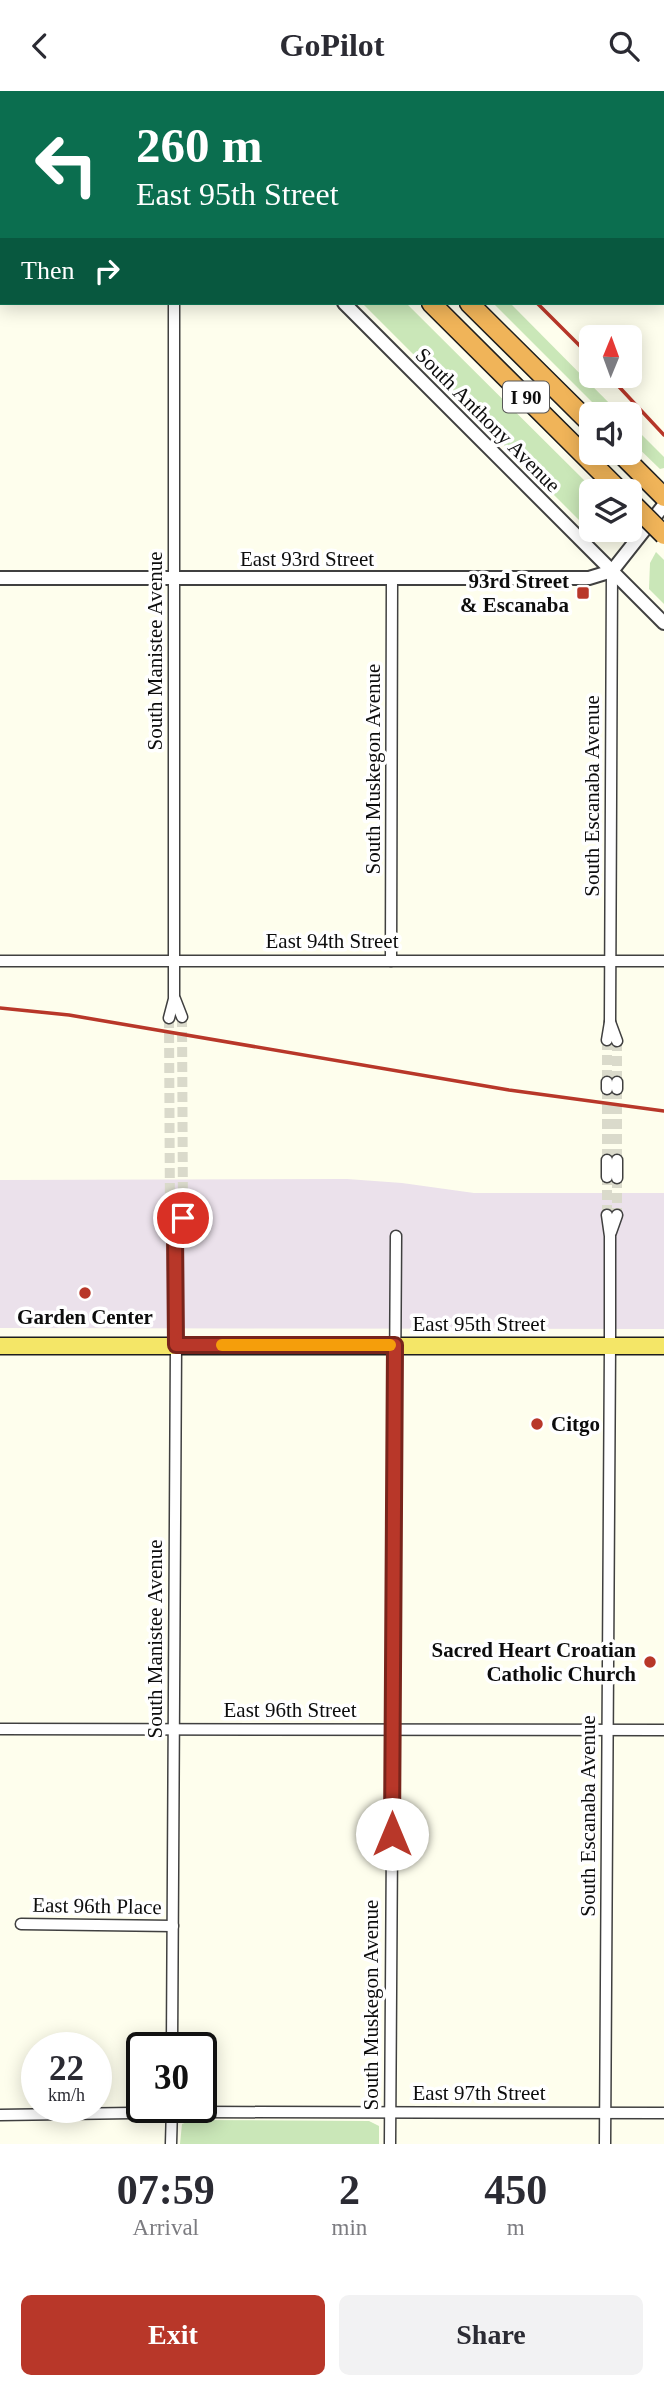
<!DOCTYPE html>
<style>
body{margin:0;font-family:Georgia,serif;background:#f2f2f3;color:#2b2b33;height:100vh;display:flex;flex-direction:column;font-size:26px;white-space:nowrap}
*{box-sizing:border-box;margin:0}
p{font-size:23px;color:#7c7c81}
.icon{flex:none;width:38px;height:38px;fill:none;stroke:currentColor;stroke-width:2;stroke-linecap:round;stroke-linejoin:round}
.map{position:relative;height:2053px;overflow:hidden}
.drawer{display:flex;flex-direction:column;background:#fff;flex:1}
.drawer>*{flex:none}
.top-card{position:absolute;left:0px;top:0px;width:665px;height:214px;box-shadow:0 4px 18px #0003;background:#0b6e4f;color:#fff;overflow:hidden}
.needle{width:46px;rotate:1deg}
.fabs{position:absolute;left:579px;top:234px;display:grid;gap:14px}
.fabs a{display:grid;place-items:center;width:63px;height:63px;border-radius:10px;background:#fff;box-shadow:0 4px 18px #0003;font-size:35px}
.speed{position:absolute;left:21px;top:1941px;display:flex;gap:14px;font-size:35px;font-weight:700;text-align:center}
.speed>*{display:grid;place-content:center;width:91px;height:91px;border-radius:50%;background:#fff;box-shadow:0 4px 18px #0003;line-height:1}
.speed small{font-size:18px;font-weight:400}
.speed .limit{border:4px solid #111;border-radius:10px;background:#fff;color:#111}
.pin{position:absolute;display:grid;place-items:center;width:60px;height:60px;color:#fff;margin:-30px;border:4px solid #fff;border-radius:50%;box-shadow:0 2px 7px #0007}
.me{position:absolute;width:77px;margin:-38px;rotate:0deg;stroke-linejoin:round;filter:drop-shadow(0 0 5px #0008)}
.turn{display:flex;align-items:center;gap:24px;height:147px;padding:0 21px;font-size:32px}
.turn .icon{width:91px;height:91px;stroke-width:2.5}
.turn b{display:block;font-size:49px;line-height:60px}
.then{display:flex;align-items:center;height:66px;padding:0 21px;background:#0003;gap:14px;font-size:26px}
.eta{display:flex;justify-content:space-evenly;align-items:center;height:119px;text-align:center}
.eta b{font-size:42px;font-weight:800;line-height:49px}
.cta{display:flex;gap:14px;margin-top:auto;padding:14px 21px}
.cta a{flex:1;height:80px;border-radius:10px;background:#b83729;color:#fff;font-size:28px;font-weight:800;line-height:80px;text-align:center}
.cta a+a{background:#f2f2f3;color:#2b2b33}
header{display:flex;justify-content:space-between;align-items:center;height:91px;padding:0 21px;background:#fff;font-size:32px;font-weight:800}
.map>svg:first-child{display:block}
</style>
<header><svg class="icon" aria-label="back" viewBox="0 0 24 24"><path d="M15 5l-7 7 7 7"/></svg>GoPilot<svg class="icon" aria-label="search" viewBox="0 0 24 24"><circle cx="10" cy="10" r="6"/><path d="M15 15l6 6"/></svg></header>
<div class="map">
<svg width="664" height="2053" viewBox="0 0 664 2053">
<rect width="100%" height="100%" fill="#fefeed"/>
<polygon fill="#ebe1eb" points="347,1088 402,1092 474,1102 664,1102 664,1238 0,1237 0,1089"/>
<g fill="#cae7b8">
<polygon points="362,212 406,212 596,401 592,401 591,434 584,434"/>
<polygon points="493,212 510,212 621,324 605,324"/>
<polygon points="630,332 664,366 664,377 660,378 630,349"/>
<polygon points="656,461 664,469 664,513 649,498 650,472"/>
<polygon points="192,2029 369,2030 379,2035 379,2053 180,2053 182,2033"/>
</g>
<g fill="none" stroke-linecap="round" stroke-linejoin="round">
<g stroke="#dadacb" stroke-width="10" stroke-dasharray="10 5" stroke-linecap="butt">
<polyline points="182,926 183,1127"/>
<polyline points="169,927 170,1128"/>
<polyline points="607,949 607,991"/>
<polyline points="617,950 617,991"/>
<polyline points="607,998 607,1069"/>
<polyline points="617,998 617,1069"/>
<polyline points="617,1087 617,1124"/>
<polyline points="607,1124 607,1086"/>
</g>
<g stroke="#404040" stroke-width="13">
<g id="minor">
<polyline points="0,102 2,102"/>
<polyline points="0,870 664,870"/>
<polyline points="391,870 392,487"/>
<polyline points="175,908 182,926"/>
<polyline points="169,927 174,908 174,212"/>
<polyline points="610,931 617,950"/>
<polyline points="607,949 610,931 612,480"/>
<polyline points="607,991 607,998"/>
<polyline points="617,998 617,991"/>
<polyline points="607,1069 607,1086"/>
<polyline points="617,1069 617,1087"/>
<polyline points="170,1128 175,1140 176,1254 172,1956"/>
<polyline points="175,1140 183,1127"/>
<polyline points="611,1141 617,1124"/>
<polyline points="0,1638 664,1639"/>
<polyline points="21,1833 173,1835"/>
<polyline points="0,2024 197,2021 664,2022"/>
<polyline points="171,2053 172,2016"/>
<polyline points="390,2053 396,1145"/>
<polyline points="605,2053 610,1255 610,1145 607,1124"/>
</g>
</g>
<g stroke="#404040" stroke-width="16">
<g id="tertiary">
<polyline points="132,0 134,2"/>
<polyline points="663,101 664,101"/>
<polyline points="344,212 664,532"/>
<polyline points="0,487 589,487 612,480 664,414"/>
</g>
</g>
<g stroke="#2f2f2f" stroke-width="18">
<g id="secondary">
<polyline points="622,0 624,2"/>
<polyline points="663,41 664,42"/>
</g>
</g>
<g stroke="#1e1e1e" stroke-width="19">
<polyline id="primary" points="0,1255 664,1255"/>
</g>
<g stroke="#1e1e1e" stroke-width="21">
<g id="motorway">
<polyline points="216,0 218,2"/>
<polyline points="256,0 258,2"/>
<polyline points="291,0 292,2"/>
<polyline points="431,212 621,401"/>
<polyline points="469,212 592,334"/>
<polyline points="620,362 664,406"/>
</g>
</g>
<use href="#minor" stroke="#fff" stroke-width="10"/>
<use href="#tertiary" stroke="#fff" stroke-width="12"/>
<use href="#secondary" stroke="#fafcaa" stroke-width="14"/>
<use href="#primary" stroke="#f4e667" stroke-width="16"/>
<use href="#motorway" stroke="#f0b459" stroke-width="18"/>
<g stroke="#b83729" stroke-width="3.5">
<polyline points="336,0 338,2"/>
<polyline points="537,212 592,267"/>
<polyline points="609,285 664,344"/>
<polyline points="0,917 69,924 509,999 664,1020"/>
</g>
<g stroke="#1e1e1e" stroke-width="21" stroke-linecap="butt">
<polyline id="motorway-bridge" points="632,412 664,444"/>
</g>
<use href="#motorway-bridge" stroke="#f0b459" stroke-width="18"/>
</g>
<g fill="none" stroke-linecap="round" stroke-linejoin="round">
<g stroke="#78241b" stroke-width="18">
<polyline id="route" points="183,1127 175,1140 176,1254 395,1254 392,1743"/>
</g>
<use href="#route" stroke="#b83729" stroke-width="12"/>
<polyline stroke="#f59e0b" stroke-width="12" points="222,1254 390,1254"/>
</g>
<g fill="#b83729" stroke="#fff" stroke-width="2.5">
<rect x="576" y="495" width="14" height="14" rx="3.5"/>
<circle cx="85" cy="1202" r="7"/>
<circle cx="537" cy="1333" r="7"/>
<circle cx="650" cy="1571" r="7"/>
</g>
<g text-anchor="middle" stroke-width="7" stroke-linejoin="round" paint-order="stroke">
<rect fill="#fff" stroke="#565656" stroke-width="2" x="503" y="290.5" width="46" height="31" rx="5"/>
<g font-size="19" font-weight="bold" fill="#0d0d0d">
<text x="526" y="313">I 90</text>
</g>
<g font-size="21" fill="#0d0d0d" stroke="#fff">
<text transform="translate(488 329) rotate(45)" y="7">South Anthony Avenue</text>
<text x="307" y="475">East 93rd Street</text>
<text transform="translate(155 560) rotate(-90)" y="7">South Manistee Avenue</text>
<text transform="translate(373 678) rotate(-90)" y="7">South Muskegon Avenue</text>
<text transform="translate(592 705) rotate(-90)" y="7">South Escanaba Avenue</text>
<text x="332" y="857">East 94th Street</text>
<text x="479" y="1240">East 95th Street</text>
<text transform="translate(155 1548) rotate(-90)" y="7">South Manistee Avenue</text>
<text x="290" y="1626">East 96th Street</text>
<text transform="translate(588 1725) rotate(-90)" y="7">South Escanaba Avenue</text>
<text transform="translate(97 1815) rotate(1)" y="7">East 96th Place</text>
<text transform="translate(371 1914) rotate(-90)" y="7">South Muskegon Avenue</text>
<text x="479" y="2009">East 97th Street</text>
</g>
<g font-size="21" font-weight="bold" fill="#0d0d0d" stroke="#fff" text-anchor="end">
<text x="569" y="497">93rd Street<tspan x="569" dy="24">&amp; Escanaba</tspan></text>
<text x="85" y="1233" text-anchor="middle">Garden Center</text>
<text x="551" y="1340" text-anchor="start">Citgo</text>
<text x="636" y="1566">Sacred Heart Croatian<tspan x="636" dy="24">Catholic Church</tspan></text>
</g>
</g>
</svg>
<div class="fabs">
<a><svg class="needle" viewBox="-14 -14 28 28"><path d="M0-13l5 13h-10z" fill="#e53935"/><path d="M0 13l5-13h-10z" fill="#7c7c81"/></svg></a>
<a><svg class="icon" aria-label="sound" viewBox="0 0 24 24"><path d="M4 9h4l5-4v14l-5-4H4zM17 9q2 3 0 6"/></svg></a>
<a><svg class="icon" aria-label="layers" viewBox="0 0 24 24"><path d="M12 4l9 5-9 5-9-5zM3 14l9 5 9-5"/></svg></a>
</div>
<div class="speed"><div>22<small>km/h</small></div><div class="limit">30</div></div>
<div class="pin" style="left:183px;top:1127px;background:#d93025"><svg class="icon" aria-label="arrive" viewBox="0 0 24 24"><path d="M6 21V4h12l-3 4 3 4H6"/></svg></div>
<svg class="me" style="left:392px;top:1743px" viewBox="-20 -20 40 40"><circle r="19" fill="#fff"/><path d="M0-13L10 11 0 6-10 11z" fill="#b83729"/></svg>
<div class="top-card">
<div class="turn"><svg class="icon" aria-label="left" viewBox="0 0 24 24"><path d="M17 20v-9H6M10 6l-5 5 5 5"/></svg><div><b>260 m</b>East 95th Street</div></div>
<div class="then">Then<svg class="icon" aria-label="right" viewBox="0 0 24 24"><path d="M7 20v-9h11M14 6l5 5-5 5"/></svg></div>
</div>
</div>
<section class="drawer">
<div class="eta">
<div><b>07:59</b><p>Arrival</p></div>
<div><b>2</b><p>min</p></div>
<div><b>450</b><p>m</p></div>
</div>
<div class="cta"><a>Exit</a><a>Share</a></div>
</section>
